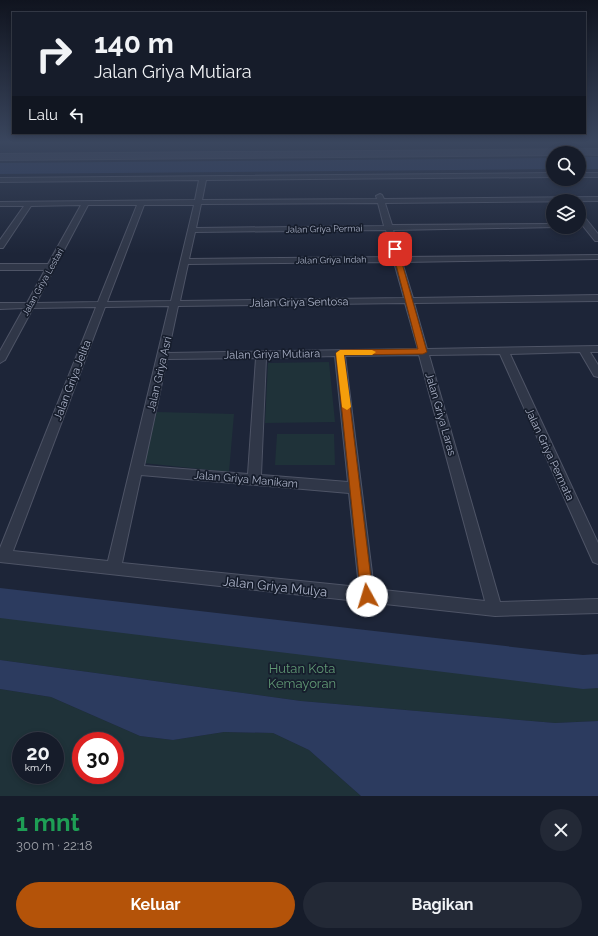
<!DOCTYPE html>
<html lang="id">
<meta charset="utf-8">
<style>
body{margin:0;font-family:Raleway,sans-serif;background:#232936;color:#f1f3f6;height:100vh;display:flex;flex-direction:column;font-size:15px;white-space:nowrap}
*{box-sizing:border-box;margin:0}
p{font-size:13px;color:#9ea1a8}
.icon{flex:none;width:22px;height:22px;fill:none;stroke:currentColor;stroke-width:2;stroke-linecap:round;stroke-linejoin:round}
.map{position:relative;height:796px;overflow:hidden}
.side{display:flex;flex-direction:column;background:#161c2a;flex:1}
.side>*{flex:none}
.guide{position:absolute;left:12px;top:12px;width:574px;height:122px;border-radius:0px;box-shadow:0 2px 6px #0003,0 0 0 1px #353a47;background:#161c2a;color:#f1f3f6;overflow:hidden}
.fabs{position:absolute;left:546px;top:146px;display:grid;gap:8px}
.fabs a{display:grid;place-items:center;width:40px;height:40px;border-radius:50%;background:#161c2a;box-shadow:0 2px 6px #0003,0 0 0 1px #353a47;font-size:20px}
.speed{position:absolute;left:12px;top:732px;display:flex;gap:8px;font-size:20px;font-weight:700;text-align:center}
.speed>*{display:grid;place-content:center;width:52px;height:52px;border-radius:50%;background:#161c2a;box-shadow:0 2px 6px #0003,0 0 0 1px #353a47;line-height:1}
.speed small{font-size:10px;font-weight:400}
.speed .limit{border:6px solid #d22;background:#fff;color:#111}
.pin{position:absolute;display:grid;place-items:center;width:34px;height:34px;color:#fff;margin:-17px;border-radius:8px;box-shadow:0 2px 6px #0006}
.me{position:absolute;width:44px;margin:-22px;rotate:354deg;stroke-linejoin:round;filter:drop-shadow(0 0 3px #0008)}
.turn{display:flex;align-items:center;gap:14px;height:84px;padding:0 16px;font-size:18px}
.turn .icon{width:52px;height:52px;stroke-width:2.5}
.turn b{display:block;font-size:28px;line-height:34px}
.then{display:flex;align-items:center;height:38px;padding:0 16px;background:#0003;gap:8px;font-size:15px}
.round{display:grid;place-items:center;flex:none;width:42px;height:42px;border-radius:21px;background:#232936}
.summary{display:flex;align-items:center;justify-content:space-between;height:68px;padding:0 16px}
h1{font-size:24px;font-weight:700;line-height:30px;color:#1e9e55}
.cta{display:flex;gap:8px;margin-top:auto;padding:8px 16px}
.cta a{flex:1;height:46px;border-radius:24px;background:#b45309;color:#fff;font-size:16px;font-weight:700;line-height:46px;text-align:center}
.cta a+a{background:#232936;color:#f1f3f6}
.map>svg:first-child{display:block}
</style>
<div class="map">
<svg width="598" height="796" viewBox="0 0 598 796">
<rect width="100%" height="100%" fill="#1d2538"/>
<g fill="#1f3239" fill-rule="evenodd">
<polygon points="329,362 335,422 265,423 268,363"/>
<polygon points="157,412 234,414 229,472 143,463"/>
<polygon points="277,434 334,434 335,465 275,465"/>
<polygon points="0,615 573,681 598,680 598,721 555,723 301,701 0,660"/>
<path d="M0,689L51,697L140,736L173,740L224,732L273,733L309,750L361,796H0ZM21,741H55V775H21ZM81,741H115V775H81Z"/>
</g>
<g fill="#2c3b5f">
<rect x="579" y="157" width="19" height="12"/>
<polygon points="553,158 553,169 0,174 0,163"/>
<polygon points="0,660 301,701 555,723 598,721 598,796 361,796 309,750 273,733 224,732 173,740 140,736 51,697 0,689"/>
</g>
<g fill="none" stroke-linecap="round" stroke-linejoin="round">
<polygon fill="#2c3b5f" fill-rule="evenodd" points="0,588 583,655 598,654 598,688 583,689 0,618"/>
<g stroke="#4e5466" stroke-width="2">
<g id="minor">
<path d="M553,173V177L206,180L202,200L377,199L376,196L380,194L382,195L384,199L598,197V201L385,203L392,225L553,224V227H556L393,230L401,257L598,255V259L402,262L413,298L598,295V301L414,303L427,349L598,346V352H590L598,365V377L594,376L580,352L510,354L598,543V564L593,562L500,354L429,355L500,602L598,599V613L495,616L0,562V548L96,307L33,308L5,360L0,363V351L24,308L0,309V303H27L45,270H0V264H48L81,205L31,206L3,248H0V240L24,206H0V202L195,200L199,180L0,182V178ZM378,203L384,226L196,228L201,204ZM88,205H137L98,302L36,303ZM144,205H194L171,301L107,302ZM386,230L393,257L189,259L195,232ZM394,262L404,298L180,301L188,264ZM405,303L418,349L168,353L178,306ZM169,306L108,561L13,551L105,307ZM419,355L485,601L374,589L345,356ZM335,356L348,482L261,475L266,358ZM256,358L248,474L144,466L167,359ZM141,475L349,493L359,587L122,563Z"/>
<rect x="579" y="173" width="19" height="4"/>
<polygon points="579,214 582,214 598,234 598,241 595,241 579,221"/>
</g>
</g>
<g stroke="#4e5466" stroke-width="2">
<polygon id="secondary" points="598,149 598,155 553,153 553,155 0,160 0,154"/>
</g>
<use href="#minor" fill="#303748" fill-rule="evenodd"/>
<use href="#secondary" fill="#3e455c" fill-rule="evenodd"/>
</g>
<linearGradient id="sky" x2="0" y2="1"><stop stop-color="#10141f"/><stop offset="0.56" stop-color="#3a465e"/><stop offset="1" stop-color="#3a465e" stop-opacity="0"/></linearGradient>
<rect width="598" height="254" fill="url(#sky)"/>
<polygon fill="#b45309" stroke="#753606" points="395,247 398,249 427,352 423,354 344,355 373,596 371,600 367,601 363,600 361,596 336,353 340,350 418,349 392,249"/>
<polygon fill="#f59e0b" points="340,350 372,350 376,352 372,355 344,355 351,407 347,410 342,407 336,353"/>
<g text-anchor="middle" stroke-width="3.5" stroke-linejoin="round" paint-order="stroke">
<g font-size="9" fill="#aab1c6" stroke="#161d2c">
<text transform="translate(324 229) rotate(-1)" y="3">Jalan Griya Permai</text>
<text transform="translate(331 260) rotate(-1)" y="3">Jalan Griya Indah</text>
<text transform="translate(43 282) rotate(-61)" y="3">Jalan Griya Lestari</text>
</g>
<g font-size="11" fill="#aab1c6" stroke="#161d2c">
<text transform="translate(299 302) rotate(-1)" y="4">Jalan Griya Sentosa</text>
<text transform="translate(272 354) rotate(-1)" y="4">Jalan Griya Mutiara</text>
<text transform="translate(159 374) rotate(-77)" y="4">Jalan Griya Asri</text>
<text transform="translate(72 380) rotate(-69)" y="4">Jalan Griya Jelita</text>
<text transform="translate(441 414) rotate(74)" y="4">Jalan Griya Laras</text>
<text transform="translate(550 454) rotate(65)" y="4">Jalan Griya Permata</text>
<text transform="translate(246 479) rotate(5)" y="4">Jalan Griya Manikam</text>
</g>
<g font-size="13" fill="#aab1c6" stroke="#161d2c">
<text transform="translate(275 586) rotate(6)" y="5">Jalan Griya Mulya</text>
</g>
<g font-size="13" fill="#609874" stroke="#161d2c">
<text x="302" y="673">Hutan Kota<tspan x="302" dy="15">Kemayoran</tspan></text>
</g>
</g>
</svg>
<div class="fabs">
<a><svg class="icon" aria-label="search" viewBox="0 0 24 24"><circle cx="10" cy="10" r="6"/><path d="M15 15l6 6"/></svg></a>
<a><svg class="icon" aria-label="layers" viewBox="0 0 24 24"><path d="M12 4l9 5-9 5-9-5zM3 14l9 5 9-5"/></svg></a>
</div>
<div class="speed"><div>20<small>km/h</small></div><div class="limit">30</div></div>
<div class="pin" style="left:395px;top:249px;background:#d93025"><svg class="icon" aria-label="arrive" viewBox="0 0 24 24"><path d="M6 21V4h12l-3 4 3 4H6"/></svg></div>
<svg class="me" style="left:367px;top:596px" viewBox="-20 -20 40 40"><circle r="19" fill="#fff"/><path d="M0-13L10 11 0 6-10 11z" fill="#b45309"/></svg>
<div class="guide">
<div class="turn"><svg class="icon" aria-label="right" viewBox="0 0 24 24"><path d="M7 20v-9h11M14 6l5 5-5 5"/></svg><div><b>140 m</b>Jalan Griya Mutiara</div></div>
<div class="then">Lalu<svg class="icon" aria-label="left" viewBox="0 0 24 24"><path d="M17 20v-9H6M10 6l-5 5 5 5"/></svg></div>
</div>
</div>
<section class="side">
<div class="summary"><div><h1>1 mnt</h1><p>300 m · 22:18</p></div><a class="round"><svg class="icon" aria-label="close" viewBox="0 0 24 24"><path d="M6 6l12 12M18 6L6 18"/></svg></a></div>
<div class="cta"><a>Keluar</a><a>Bagikan</a></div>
</section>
